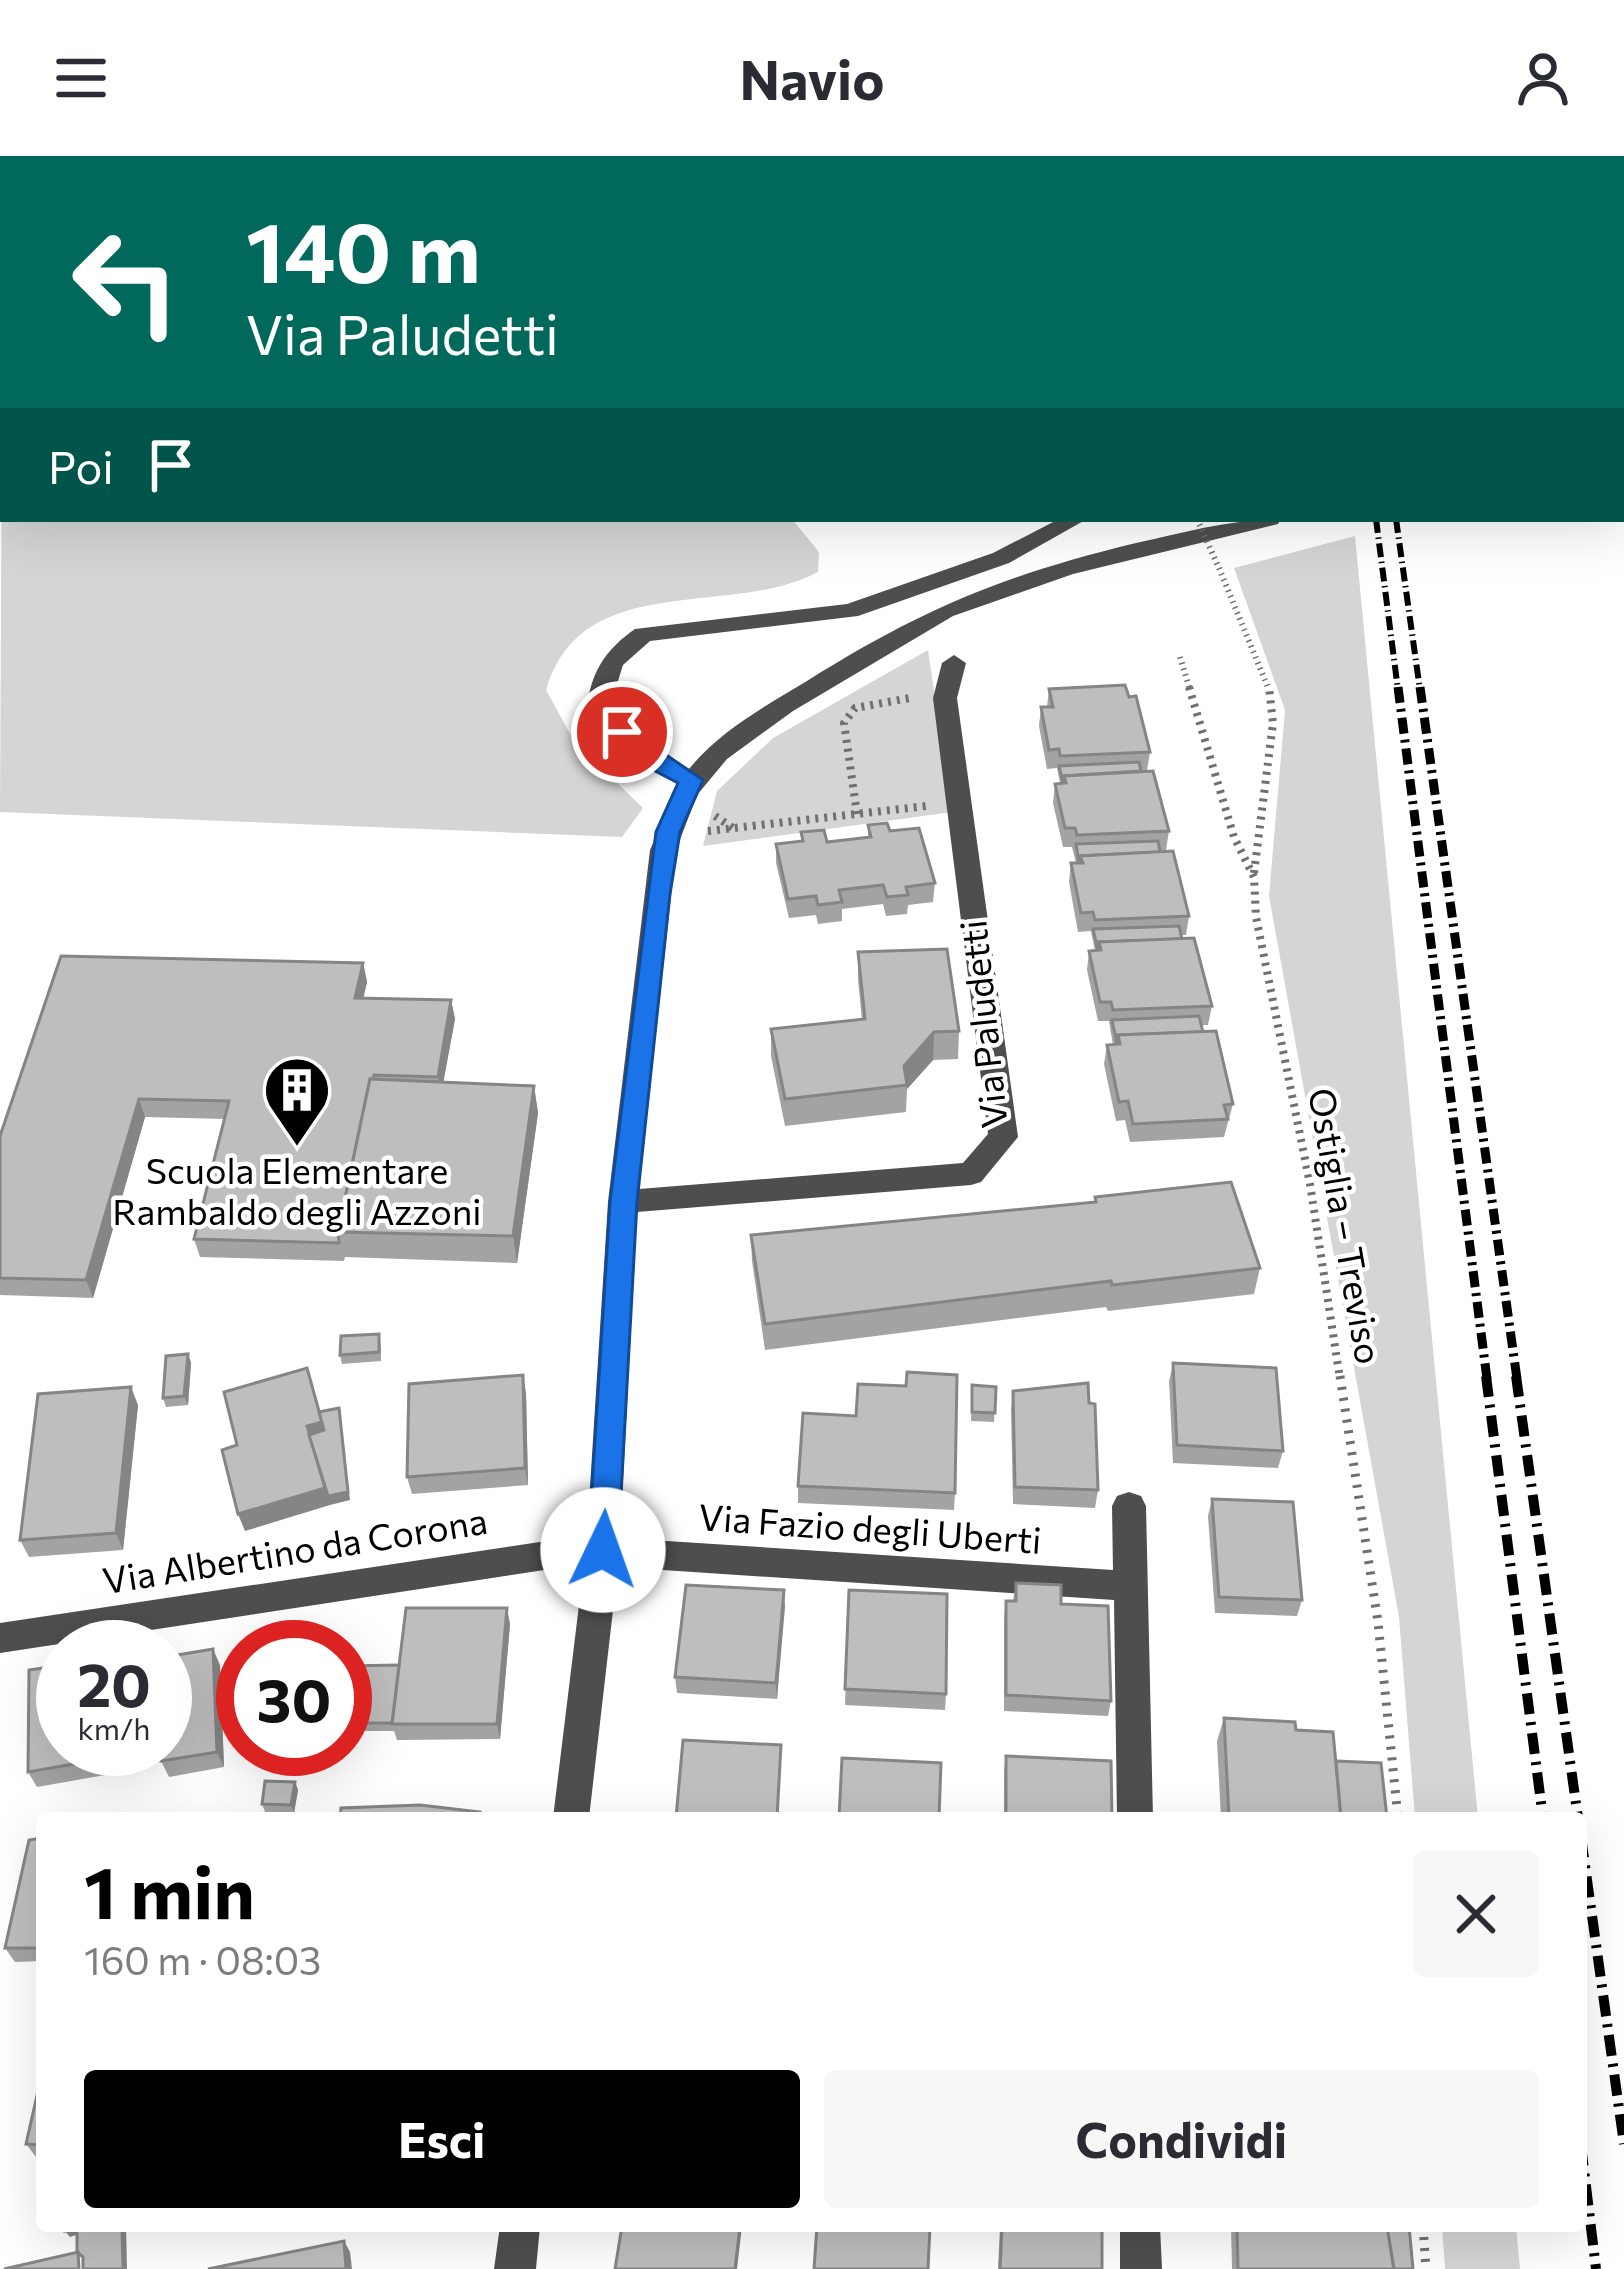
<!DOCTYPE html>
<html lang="it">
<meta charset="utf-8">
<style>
body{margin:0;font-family:Commissioner,sans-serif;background:#f7f7f7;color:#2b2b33;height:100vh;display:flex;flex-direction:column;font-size:45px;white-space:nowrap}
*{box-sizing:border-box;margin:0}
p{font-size:39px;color:#7c7c81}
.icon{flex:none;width:66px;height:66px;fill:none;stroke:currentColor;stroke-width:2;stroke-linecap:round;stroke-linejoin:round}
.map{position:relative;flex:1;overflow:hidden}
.sheet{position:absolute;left:36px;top:1656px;width:1551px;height:420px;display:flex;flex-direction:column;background:#fff;border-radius:12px;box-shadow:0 12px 48px #0002}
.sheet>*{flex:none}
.banner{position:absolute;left:0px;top:0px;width:1626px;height:366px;box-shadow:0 12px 48px #0002;background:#00695c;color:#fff;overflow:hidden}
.speed{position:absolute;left:36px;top:1464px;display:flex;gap:24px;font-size:60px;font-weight:700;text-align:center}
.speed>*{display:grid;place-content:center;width:156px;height:156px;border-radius:50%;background:#fff;box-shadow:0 12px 48px #0002;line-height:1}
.speed small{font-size:30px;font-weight:400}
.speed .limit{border:18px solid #d22;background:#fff;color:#111}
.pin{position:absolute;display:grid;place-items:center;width:102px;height:102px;color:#fff;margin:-51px;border:6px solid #fff;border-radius:50%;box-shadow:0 3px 12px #0007}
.me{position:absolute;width:132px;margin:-66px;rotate:3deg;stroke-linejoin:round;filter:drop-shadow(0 0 9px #0008)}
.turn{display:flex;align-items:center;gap:42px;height:252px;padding:0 48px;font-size:54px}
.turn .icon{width:156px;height:156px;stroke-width:2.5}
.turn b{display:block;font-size:84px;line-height:102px}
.then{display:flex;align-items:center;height:114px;padding:0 48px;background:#0003;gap:24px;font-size:45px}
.round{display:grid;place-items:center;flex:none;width:126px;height:126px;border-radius:12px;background:#f7f7f7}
.summary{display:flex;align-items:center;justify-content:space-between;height:204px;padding:0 48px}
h1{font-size:72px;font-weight:700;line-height:90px;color:#000}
.cta{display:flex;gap:24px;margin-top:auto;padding:24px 48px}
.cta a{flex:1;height:138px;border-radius:12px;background:#000;color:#fff;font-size:48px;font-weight:700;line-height:138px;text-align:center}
.cta a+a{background:#f7f7f7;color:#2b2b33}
header{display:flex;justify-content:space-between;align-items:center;height:156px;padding:0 48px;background:#fff;font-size:54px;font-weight:700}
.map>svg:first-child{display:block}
</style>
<header><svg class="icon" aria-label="menu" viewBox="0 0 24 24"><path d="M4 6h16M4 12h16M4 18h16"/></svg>Navio<svg class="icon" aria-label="person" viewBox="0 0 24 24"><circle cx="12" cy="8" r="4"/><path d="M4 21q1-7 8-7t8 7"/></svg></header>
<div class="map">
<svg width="1624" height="2113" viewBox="0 0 1624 2113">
<rect width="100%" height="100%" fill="#fff"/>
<g fill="#d5d5d5">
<polygon points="160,0 615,0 616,3 149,3"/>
<path d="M3,43V363H792L819,396L818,416C730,463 582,412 546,534L574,585L643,652L622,681L0,656Z"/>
<polygon points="1355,380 1478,1662 1415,1662 1399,1461 1269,740 1285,554 1234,412"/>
<polygon points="928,494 952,656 703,690 717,635 773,582"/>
<polygon points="1442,2070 1516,2070 1520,2113 1445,2113"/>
</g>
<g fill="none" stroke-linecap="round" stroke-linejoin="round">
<g stroke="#707070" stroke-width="6" stroke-dasharray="1.5 4.5" stroke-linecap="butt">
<polyline points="1219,412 1269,534"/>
<polyline points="1180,501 1190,534"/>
</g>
<g stroke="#707070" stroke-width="8" stroke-dasharray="3 6" stroke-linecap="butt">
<polyline points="1189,531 1234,681 1254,721 1256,761 1310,1028 1340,1223"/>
<polyline points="857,658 844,567 855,552 910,542"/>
<polyline points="715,660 733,672"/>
<polyline points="708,675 926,650"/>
<polyline points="1254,717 1273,567 1269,531"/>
</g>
<g stroke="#707070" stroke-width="9" stroke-dasharray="3 8" stroke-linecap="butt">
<polyline points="1340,1220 1378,1466 1398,1662"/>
<polyline points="1423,2070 1426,2113"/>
</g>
<g fill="#4e4e4e" fill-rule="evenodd">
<rect x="1623" y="64" width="1" height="12"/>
<path d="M1059,363H1087L1009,407L858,460L650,485L623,509L612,544L648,586L689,613C721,574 764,551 807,525C922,453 1004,419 1136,387C1185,376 1232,363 1281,363L1278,368L1073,418L953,460L793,555L727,603L697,639L676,694L639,1033L963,1007L988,978L933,542L942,507L954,499L966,507L957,542L1018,981L981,1026L971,1029L637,1056L620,1382L1113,1414L1112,1350L1117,1340L1129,1336L1141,1340L1146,1350L1153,1662H1117L1114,1444L618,1411L589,1662H553L584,1408L0,1497V1467L587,1379L608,1046L650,694L679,628C639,610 612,581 588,545C593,512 608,492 635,473L847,448L993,397Z"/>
<polygon points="500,2070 540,2070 536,2113 494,2113"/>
<polygon points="1120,2070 1160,2070 1162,2113 1120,2113"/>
</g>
<g stroke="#000" stroke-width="6" stroke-dasharray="14 4.5 1.5 4.5" stroke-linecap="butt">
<polyline points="1376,363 1398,534"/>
<polyline points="1396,363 1420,534"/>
</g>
<g stroke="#000" stroke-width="9" stroke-dasharray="16 6 3 6" stroke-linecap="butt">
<polyline points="1398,531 1487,1223"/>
<polyline points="1420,531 1517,1223"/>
</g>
<g stroke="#000" stroke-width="10" stroke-dasharray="21 8 3 8" stroke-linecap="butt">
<polyline points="1486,1220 1543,1662"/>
<polyline points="1516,1220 1578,1662"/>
<polyline points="1581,1681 1624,1988"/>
<polyline points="1581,1989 1596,2113"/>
</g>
<polyline stroke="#707070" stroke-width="6" stroke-dasharray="1.5 4.5" stroke-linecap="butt" points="1197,363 1219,412"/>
</g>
<g fill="#a3a3a3">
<polygon points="1049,533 1129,541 1150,596 1147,615 1169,675 1166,694 1160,694 1189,760 1186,779 1181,779 1212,850 1208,869 1201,869 1233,948 1224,981 1130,986 1125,964 1116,965 1104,908 1107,889 1113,889 1109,865 1098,865 1087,814 1089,795 1095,795 1091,775 1078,776 1069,726 1071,707 1076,707 1072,691 1063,691 1053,647 1055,628 1060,627 1057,612 1047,613 1039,570 1041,551 1047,551"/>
<polygon points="868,669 890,675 935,727 933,746 908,749 907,758 886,760 883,748 842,753 842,765 818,768 816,759 789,762 776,707 776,688 801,685 801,676 827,686 868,681"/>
<polygon points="858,796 959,875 958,903 933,904 907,933 906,956 785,970 771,900 771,873 862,864 858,824"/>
<polygon points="363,807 367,826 363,842 451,844 455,863 443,926 534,930 538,957 517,1107 345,1101 344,1105 200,1101 194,1083 224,963 145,961 93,1142 0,1139 0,980"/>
<polygon points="1095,1041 1260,1112 1254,1138 1108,1155 1106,1151 765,1194 752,1105 751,1079 1094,1046"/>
<polygon points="381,1187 381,1205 342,1208 340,1199"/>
<polygon points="188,1198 191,1207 188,1249 166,1251 163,1242"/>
<polygon points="1173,1207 1283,1295 1278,1312 1173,1307 1169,1225"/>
<polygon points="972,1229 996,1231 994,1266 971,1265"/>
<polygon points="1013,1235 1089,1247 1098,1334 1095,1352 1013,1348 1011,1253"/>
<polygon points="526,1237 528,1329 412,1338 407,1321"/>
<polygon points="138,1249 123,1394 29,1401 20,1384"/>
<polygon points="856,1260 955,1337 954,1354 798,1347 798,1330"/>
<polygon points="1212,1343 1302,1444 1297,1460 1215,1457 1208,1360"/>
<polygon points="1016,1427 1061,1448 1111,1545 1108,1560 1004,1555 1004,1462 1006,1445 1013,1445"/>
<polygon points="784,1434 777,1543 677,1537 675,1521"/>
<polygon points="849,1434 946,1538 945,1554 845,1549"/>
<polygon points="510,1468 500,1583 397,1584 394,1575 345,1575 345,1510 399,1509"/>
<polygon points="220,1509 224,1611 169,1621 161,1605"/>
<polygon points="1224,1562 1296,1574 1336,1605 1387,1662 1221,1662 1217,1585"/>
<polygon points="63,1593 144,1593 145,1612 37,1631 28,1616"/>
<polygon points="1006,1600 1112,1662 1004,1662 1004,1615"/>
<polygon points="295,1626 298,1634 294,1657 265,1656 262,1648"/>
<polygon points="42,1682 42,1805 15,1806 5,1792"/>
<polygon points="42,1917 42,2001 36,2001 26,1988"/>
<polygon points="1000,2070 1102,2070 1102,2113 998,2113"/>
<polygon points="1231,2070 1409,2070 1413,2113 1232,2113"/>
</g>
<g fill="#858585">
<polygon points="363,807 367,826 359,861 355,842"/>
<polygon points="451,844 455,863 441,939 438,921"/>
<polygon points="934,876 933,904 907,933 904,910"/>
<polygon points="534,930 538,957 517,1107 513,1080"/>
<polygon points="139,943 145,961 93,1142 86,1124"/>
<polygon points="188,1198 191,1207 188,1249 184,1240"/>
<polygon points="523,1219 526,1237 528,1329 525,1312"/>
<polygon points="131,1231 138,1249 123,1394 116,1377"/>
<polygon points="339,1252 350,1344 330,1349 245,1375 238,1358 325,1332"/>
<polygon points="322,1266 327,1283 312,1287 307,1270"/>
<polygon points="784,1434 785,1451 777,1543 776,1527"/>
<polygon points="507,1452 510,1468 500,1583 497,1568"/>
<polygon points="213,1493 220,1509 224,1611 217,1596"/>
<polygon points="137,1593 144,1593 145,1612 137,1597"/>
<polygon points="295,1626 298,1634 294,1657 291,1649"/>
<polygon points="122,2070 126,2070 127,2113 123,2113"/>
<polygon points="740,2070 742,2070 737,2113 735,2113"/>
<polygon points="77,2072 82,2077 70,2081 65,2075"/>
<polygon points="344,2085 350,2096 352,2113 346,2113"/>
</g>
<g fill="#bebebe" stroke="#858585" stroke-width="3">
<polygon points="1125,529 1129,541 1136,540 1150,596 1060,600 1059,593 1049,594 1041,551 1053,551 1049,533"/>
<polygon points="1139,606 1141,615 1064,620 1063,627 1059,610"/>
<polygon points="1153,615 1169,675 1077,679 1075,672 1065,672 1055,628 1066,627 1064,620"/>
<polygon points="887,667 890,675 919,672 935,727 906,731 908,739 887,741 883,729 839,734 842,746 818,749 816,740 788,743 776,688 803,685 801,676 824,674 827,686 871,681 868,669"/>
<polygon points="1158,685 1160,696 1080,700 1079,707 1076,688"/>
<polygon points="1173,695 1189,760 1095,764 1093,756 1081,757 1071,707 1083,707 1080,700"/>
<polygon points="1179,770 1182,783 1099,786 1098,795 1093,773"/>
<polygon points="1194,782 1212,850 1113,854 1111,846 1100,846 1089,795 1101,794 1099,786"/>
<polygon points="947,793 959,875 934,876 904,910 907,929 785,943 771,873 865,863 858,796"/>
<polygon points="61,800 363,807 355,842 451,844 438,921 374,919 373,923 370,923 338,1076 339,1087 194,1083 229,945 139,943 86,1124 0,1122 0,980"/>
<polygon points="1199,860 1203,876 1118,879 1117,888 1112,864"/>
<polygon points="1216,875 1233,948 1224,949 1228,963 1133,968 1128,945 1119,946 1107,889 1120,888 1118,879"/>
<polygon points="370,923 534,930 513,1080 338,1076"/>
<polygon points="1231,1026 1260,1112 1112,1129 1111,1125 765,1168 751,1079 1096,1046 1095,1041"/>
<polygon points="379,1178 379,1196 340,1199 341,1180"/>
<polygon points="188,1198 184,1240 163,1242 166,1200"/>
<polygon points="1173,1207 1276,1212 1283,1295 1177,1289"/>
<polygon points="307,1212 322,1266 307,1270 325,1332 238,1358 222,1294 237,1289 224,1236"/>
<polygon points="907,1216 957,1219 955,1337 798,1330 803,1257 856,1260 858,1228 906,1230"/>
<polygon points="523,1219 525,1312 407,1321 409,1228"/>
<polygon points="1088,1227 1089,1247 1095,1248 1098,1334 1015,1331 1013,1235"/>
<polygon points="972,1229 996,1231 995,1257 972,1256"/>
<polygon points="131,1231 116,1377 20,1384 38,1238"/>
<polygon points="339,1252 348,1336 328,1340 309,1279 324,1274 319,1256"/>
<polygon points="1212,1343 1293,1346 1302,1444 1219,1441"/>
<polygon points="1016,1427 1061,1429 1061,1448 1108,1450 1111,1545 1006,1539 1006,1445 1016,1445"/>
<polygon points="686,1429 784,1434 776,1527 675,1521"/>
<polygon points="849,1434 947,1438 946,1538 845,1533"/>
<polygon points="406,1452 507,1452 497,1568 392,1568"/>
<polygon points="213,1493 217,1596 161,1605 161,1593 165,1593 165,1501"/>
<polygon points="63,1509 63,1593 137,1593 137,1597 28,1616 29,1514"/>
<polygon points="399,1509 392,1567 345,1567 345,1510"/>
<polygon points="1224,1562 1295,1566 1296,1574 1333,1576 1341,1662 1229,1662"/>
<polygon points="683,1584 781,1589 777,1662 676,1662"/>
<polygon points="1006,1600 1111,1605 1112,1662 1006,1662"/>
<polygon points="842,1602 941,1607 939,1662 839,1662"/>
<polygon points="1336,1605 1381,1607 1387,1662 1341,1662"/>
<polygon points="265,1625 295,1626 291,1649 262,1648"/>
<polygon points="420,1649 480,1656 479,1662 340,1662 341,1652"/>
<polygon points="42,1682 42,1792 5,1792 29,1684"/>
<polygon points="42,1917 42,1989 26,1988"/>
<polygon points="65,2070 122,2070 123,2113 83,2113 83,2101 77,2096 77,2072 65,2075"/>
<polygon points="622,2070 740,2070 735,2113 615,2113"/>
<polygon points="817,2070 930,2070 928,2113 814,2113"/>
<polygon points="1002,2070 1102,2070 1102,2113 1000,2113"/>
<polygon points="1237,2070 1387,2070 1394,2113 1238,2113"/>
<polygon points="1387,2070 1409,2070 1413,2113 1394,2113"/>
<polygon points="344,2085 346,2113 208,2113"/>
<polygon points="78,2096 79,2113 4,2113"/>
</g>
<polygon fill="#1a73e8" stroke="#114b97" stroke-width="3" points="622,569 703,624 680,676 670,738 637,1046 618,1394 614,1404 603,1408 592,1404 588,1394 610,1046 656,676 678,627 640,607 614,582 614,571"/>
<defs>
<g id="building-pin" transform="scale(3.45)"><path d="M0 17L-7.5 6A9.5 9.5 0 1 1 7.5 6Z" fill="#000" stroke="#fff"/><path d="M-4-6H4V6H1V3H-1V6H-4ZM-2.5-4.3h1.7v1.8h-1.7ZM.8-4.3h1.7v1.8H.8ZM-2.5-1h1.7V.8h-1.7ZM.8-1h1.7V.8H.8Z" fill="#fff"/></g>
</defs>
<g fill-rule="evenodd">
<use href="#building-pin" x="297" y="934"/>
</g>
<g text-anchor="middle" stroke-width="9" stroke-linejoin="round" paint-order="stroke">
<g font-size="36" fill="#000" stroke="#fff">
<text transform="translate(984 868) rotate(-96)" y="13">Via Paludetti</text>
<text transform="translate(1345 1070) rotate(80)" y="13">Ostiglia – Treviso</text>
<text transform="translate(870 1373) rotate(4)" y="13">Via Fazio degli Uberti</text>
<text transform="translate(295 1395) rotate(-9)" y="13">Via Albertino da Corona</text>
</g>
<g font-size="36" fill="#000" stroke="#fff">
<text x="297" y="1028">Scuola Elementare<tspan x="297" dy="41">Rambaldo degli Azzoni</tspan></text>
</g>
</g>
</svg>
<div class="speed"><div>20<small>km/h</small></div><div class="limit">30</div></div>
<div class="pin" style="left:622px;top:576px;background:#d93025"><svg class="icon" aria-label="arrive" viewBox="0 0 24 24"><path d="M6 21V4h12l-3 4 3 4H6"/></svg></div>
<svg class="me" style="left:603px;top:1394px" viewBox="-20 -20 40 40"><circle r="19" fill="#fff"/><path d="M0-13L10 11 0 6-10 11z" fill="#1a73e8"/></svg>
<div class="banner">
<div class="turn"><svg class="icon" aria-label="left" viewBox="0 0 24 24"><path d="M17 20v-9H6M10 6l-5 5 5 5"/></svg><div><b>140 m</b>Via Paludetti</div></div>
<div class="then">Poi<svg class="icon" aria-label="arrive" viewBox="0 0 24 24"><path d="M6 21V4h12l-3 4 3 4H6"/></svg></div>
</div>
<section class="sheet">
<div class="summary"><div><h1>1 min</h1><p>160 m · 08:03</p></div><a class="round"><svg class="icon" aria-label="close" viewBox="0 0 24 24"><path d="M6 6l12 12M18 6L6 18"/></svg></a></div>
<div class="cta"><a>Esci</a><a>Condividi</a></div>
</section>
</div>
